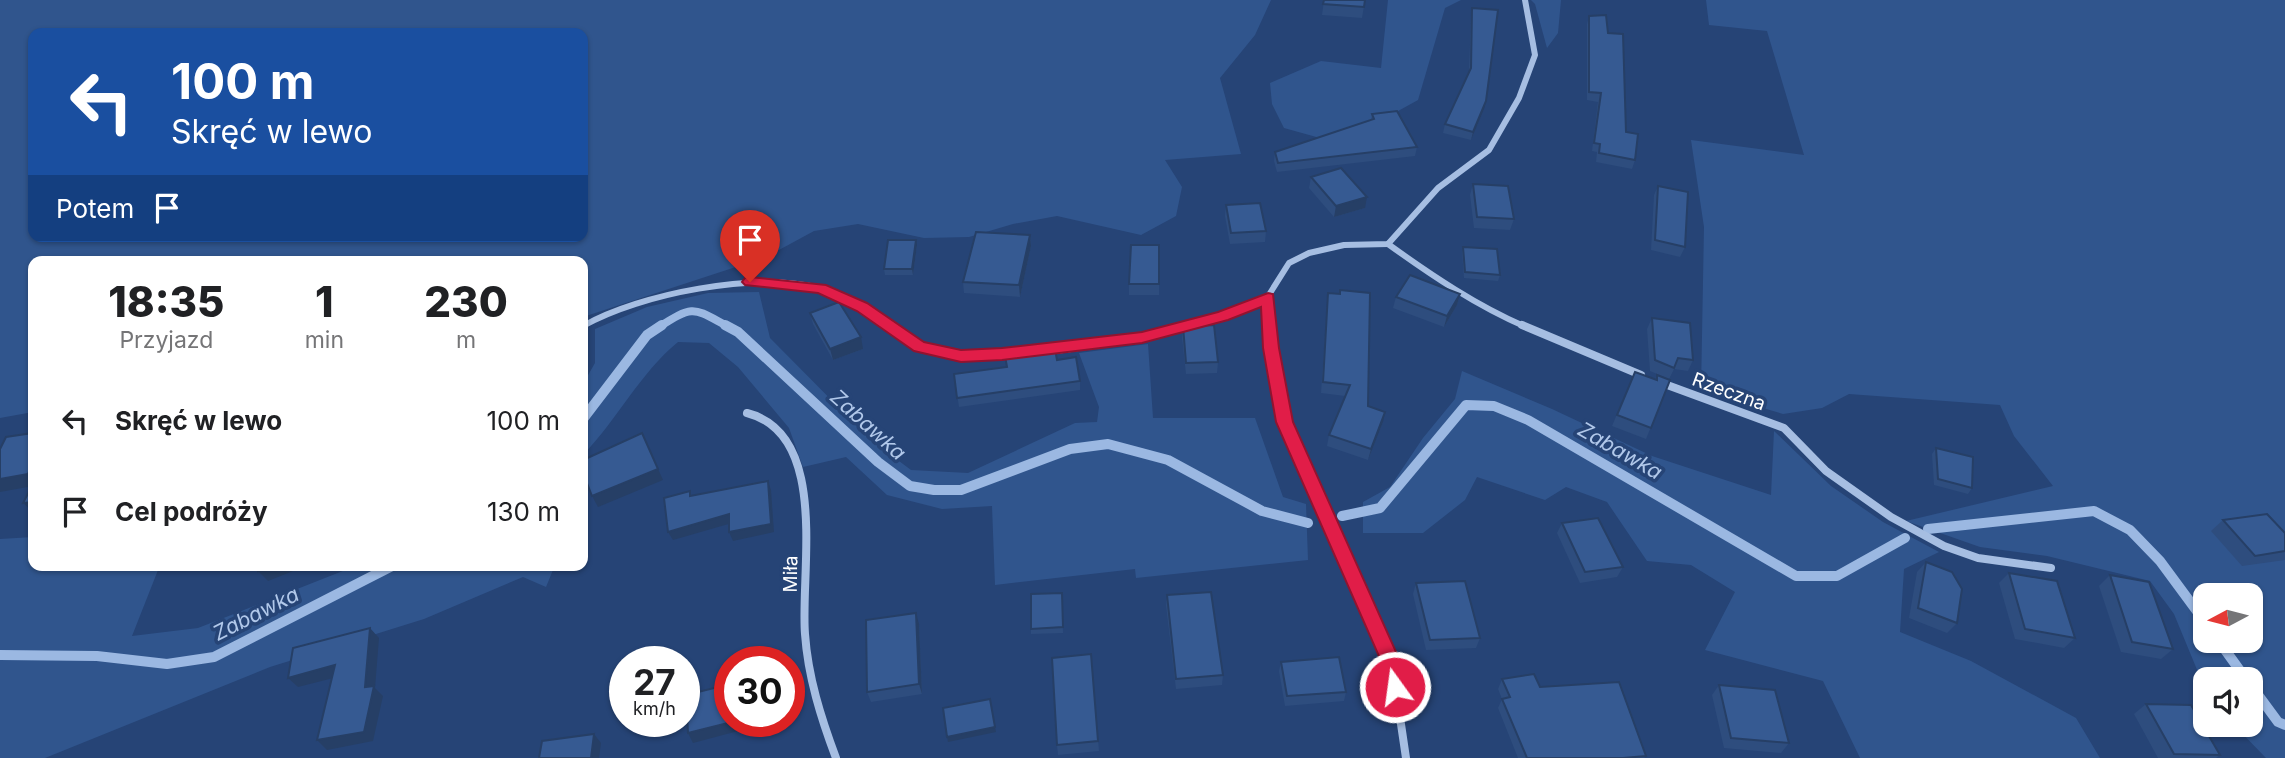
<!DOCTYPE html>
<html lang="pl">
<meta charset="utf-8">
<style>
body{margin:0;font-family:Inter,sans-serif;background:#f6f6f6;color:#202124;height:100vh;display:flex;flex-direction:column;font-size:26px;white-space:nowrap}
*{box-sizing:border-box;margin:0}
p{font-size:23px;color:#757577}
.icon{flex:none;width:38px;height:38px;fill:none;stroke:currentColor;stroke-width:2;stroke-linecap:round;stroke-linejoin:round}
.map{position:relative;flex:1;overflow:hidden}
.drawer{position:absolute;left:28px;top:256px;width:560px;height:315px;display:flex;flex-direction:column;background:#fff;border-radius:14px;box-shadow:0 2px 5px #0004}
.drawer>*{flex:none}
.top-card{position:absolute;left:28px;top:28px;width:560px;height:214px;border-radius:14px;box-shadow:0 2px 5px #0004;background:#1a4fa0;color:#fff;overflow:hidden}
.needle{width:46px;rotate:263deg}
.fabs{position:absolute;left:2193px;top:583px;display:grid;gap:14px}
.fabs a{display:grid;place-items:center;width:70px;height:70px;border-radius:14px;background:#fff;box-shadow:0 2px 5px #0004;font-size:35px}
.speed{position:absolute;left:609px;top:646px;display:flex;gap:14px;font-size:35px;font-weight:700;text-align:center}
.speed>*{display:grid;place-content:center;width:91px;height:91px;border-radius:50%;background:#fff;box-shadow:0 2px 5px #0004;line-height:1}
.speed small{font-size:18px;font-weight:400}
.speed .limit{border:10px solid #d22;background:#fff;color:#111}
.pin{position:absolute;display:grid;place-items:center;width:60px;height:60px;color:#fff;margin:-72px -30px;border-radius:50% 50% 50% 0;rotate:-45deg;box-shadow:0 0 7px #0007}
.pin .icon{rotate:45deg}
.me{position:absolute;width:77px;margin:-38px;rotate:346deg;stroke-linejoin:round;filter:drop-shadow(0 0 5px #0008)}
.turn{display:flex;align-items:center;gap:24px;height:147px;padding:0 28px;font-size:32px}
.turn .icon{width:91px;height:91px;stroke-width:2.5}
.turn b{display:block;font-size:49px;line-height:60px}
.then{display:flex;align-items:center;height:66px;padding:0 28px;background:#0003;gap:14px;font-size:26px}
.eta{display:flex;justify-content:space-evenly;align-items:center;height:119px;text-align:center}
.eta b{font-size:42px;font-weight:800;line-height:49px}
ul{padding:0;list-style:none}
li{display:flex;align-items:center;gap:21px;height:91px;padding:0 28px}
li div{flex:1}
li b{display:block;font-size:26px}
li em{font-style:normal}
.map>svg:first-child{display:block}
</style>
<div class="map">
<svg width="2285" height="758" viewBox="0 0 2285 758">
<rect width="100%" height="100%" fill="#264476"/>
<g fill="#30558d" fill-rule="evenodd">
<path d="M0,0H1271L1255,35L1220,78L1241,154L1165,160L1182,187L1176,216L1141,235L1057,216L1013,224L969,237L924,238L858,224L814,231L766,257L583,317V261H33V412L0,418ZM33,33H583V236H33Z"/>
<polygon points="1388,0 1461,0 1445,8 1418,100 1360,132 1320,138 1284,128 1272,104 1270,83 1321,61 1381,68"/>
<polygon points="1531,0 1561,0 1558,33 1547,48 1535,4"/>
<path d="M1706,0H2285V758H2266L2234,725L2250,724V679H2205V689L2174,614L2150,581L2047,556L1980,547L1906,521L2053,486L2014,436L2000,405L1849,394L1822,408L1783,414L1701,390L1704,227L1691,140L1804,155L1767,31L1709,25ZM2205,595H2250V640H2205Z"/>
<path d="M759,292L770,338L871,440L911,470L968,473L1075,423L1097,422L1099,407L1079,353L1148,344L1153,418H1255L1283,497L1306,504L1308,560L1136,578L1135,569L995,585L992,506L942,509L887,495L846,457L803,467L789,428L738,367L709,343L678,342C640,373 617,420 583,455V384L595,363V329L647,307L708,293Z"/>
<polygon points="1462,371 1552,409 1652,456 1771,495 1774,431 1831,486 1883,522 1939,552 1904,569 1900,632 1971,661 2076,718 2100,758 1860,758 1823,681 1705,650 1735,592 1691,565 1647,561 1607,502 1566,487 1545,500 1477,477 1465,500 1423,533 1363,533 1363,502 1390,487 1423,438 1455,399"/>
<polygon points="33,537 33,565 160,565 132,636 198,628 358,565 555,565 546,587 523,577 424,619 270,667 45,758 0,758 0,539"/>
</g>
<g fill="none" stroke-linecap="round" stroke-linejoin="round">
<path stroke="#9bb8e2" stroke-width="8" d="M659,327C695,304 693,308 729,327"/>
<g stroke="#9bb8e2" stroke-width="10">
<polyline points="725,325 738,332 878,462 910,486 934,490 961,490 1070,449 1108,444 1168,460 1262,511 1308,523"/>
<polyline points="583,419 647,335 662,325"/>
<polyline points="1342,516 1380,508 1466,405 1494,406 1528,420 1796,576 1837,576 1905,538"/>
<polyline points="1928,529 2094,511 2130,530 2160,561 2205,622"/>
<polyline points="2218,640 2246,679"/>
<polyline points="0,655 97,656 167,664 214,657 394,565"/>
<polyline points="2250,684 2278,722 2285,725"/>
</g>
<g stroke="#a6bee2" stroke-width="6">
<path d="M1388,244C1431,275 1477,306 1526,327"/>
<path d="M583,326C642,293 754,272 820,288C845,294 870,312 891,327"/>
<polyline points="1184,327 1222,317 1267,298"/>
<polyline points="1269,327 1267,298 1289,263 1309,253 1344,245 1388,244 1438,188 1489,150 1519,98 1535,55 1525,0"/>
</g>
<g stroke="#a6bee2" stroke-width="8">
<path d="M888,325C898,332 909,342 920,347C970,370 1135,340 1191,325"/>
<polyline points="1269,325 1284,422 1392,663 1406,758"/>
<polyline points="1522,325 1641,375"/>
<polyline points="1659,382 1784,428 1826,471 1891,517 1944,546 1978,558 2051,568"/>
<path d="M747,413C830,434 800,572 805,634C808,677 821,718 836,758"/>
</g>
</g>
<g fill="#2e4d7e">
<polygon points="1324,0 1365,0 1362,18 1322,15"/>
<polygon points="1472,8 1484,109 1471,140 1443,133 1445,124 1469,72 1471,15"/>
<polygon points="1589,16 1608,33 1626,132 1635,160 1632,169 1596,162 1597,152 1592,151 1598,102 1587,100 1587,24"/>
<polygon points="1372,114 1417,147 1415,156 1277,172 1274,161 1275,152 1371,120"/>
<polygon points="1311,177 1365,208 1334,217 1309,188"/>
<polygon points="1473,184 1514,219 1510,230 1474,228 1470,195"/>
<polygon points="1658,186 1685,247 1680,257 1651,250 1654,195"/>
<polygon points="1226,205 1266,231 1265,242 1230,244 1225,216"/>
<polygon points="1030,235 1031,246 1020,297 964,293 963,282"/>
<polygon points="917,245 913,275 885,275 884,269"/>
<polygon points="1159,245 1159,295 1129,295 1129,284"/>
<polygon points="1463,247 1500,275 1498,281 1464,278 1462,252"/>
<polygon points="1328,293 1368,406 1383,422 1368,460 1327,446 1329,435 1345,396 1321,393 1327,304"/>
<polygon points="1460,294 1457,305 1444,327 1393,308 1396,297"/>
<polygon points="810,313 863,349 833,360 813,324"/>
<polygon points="1652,318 1693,360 1688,371 1674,369 1669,379 1650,371 1647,329"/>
<polygon points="1183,326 1218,362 1217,373 1186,374 1182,337"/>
<polygon points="1057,360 1080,381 1080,390 959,407 954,374"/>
<polygon points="1635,372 1655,379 1657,375 1670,380 1646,439 1612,426"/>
<polygon points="1936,448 1972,488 1968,494 1934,485 1932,454"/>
<polygon points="2223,520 2285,533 2285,560 2242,566 2211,531"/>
<polygon points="1562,523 1623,567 1617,577 1580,583 1557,533"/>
<polygon points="1926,562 1957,623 1947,633 1909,618 1917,572"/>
<polygon points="2009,573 2075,638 2064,648 2015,639 1999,583"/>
<polygon points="2110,575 2173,649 2161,659 2121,652 2099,586"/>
<polygon points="1416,583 1480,638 1476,648 1426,650 1413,594"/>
<polygon points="1062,593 1063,633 1031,634 1031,629"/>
<polygon points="1167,595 1223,675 1222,685 1176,689 1166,605"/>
<polygon points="919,624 922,694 871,702 867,692"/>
<polygon points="1091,654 1099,751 1058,755 1057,745"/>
<polygon points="1281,662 1346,692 1344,701 1285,706 1279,671"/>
<polygon points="1502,679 1540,687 1646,756 1644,758 1518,758 1498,708 1502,699 1498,689"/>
<polygon points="1719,685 1789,743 1781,753 1724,748 1712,695"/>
<polygon points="2146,704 2220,755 2216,758 2158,758 2134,714"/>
</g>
<g fill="#263f66">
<polygon points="1486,101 1484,109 1471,140 1473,132"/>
<polygon points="1367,197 1365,208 1334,217 1336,206"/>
<polygon points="1030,235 1031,246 1020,297 1019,285"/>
<polygon points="916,240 917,245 913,275 912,269"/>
<polygon points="1460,294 1457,305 1444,327 1447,316"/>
<polygon points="861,337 863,349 833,360 830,349"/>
<polygon points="1385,412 1383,422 1368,460 1371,449"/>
<polygon points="642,433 663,480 598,507 592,496"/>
<polygon points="33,462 33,486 0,492 0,479"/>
<polygon points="768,481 771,490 774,532 733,541 729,532"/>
<polygon points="33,502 33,512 23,503"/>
<polygon points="729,514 732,523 673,540 668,532"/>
<polygon points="272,565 303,565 303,567 268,581 258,571"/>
<polygon points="916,613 919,624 922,694 919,684"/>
<polygon points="370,628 379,638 375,688 383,696 373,741 327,750 317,740"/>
<polygon points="335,665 345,675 298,687 288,678"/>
<polygon points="990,699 996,732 948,742 947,737"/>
<polygon points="736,721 753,721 753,727 693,743 688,733"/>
<polygon points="594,734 601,743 599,758 591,758"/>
</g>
<g fill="#365a92" stroke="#263f66" stroke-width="2">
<polygon points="1324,0 1365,0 1364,7 1323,4"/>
<polygon points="1472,8 1498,10 1486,101 1473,132 1445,124 1471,68"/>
<polygon points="1606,15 1608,33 1623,34 1626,132 1638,134 1635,160 1599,153 1600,144 1594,143 1601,93 1589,92 1589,16"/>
<polygon points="1397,111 1417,147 1278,163 1275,152 1374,119 1372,114"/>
<polygon points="1341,168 1367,197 1336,206 1311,177"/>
<polygon points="1473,184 1508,186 1514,219 1477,217"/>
<polygon points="1658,186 1688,192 1685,247 1655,240"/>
<polygon points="1260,203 1266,231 1231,233 1226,205"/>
<polygon points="976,232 1030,235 1019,285 963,282"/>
<polygon points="888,240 916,240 912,269 884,269"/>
<polygon points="1131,245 1159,245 1159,284 1129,284"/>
<polygon points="1463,247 1497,249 1500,275 1465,272"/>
<polygon points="1410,275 1460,294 1447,316 1396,297"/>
<polygon points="1340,290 1370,293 1368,406 1385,412 1371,449 1329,435 1350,385 1323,382 1328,293 1340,294"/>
<polygon points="839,302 861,337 830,349 810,313"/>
<polygon points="1652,318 1690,323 1693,360 1678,358 1674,368 1655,360"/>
<polygon points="1214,325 1218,362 1186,363 1183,326"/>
<polygon points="1055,349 1057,360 1076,357 1080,381 957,398 954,374 1007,367 1005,356"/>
<polygon points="1635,372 1657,380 1657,375 1670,380 1651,428 1617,415"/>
<polygon points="33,433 33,462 28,474 0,479 0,449 6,437"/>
<polygon points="642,433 658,469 592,496 583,473 583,460"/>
<polygon points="1936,448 1973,457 1972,488 1938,479"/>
<polygon points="768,481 771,524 729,532 729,514 668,532 664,498 690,491 690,496"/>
<polygon points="33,484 33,502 23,503"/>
<polygon points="2267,514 2285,533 2285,551 2255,556 2223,520"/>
<polygon points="1598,518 1623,567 1585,572 1562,523"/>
<polygon points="1926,562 1952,572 1962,589 1957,623 1918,608"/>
<polygon points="258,565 272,565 258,571"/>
<polygon points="2009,573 2057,581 2075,638 2025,629"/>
<polygon points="2110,575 2149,582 2173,649 2132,642"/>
<polygon points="1465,581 1480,638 1430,640 1416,583"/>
<polygon points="1211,592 1223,675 1176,679 1167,595"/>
<polygon points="1062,593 1063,627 1031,629 1031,594"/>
<polygon points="916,613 919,684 867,692 866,620"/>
<polygon points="370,628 365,687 374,686 364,732 317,740 335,665 288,678 293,648"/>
<polygon points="1091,654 1098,741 1057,745 1052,658"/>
<polygon points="1339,657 1346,692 1287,696 1281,662"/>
<polygon points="1534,674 1540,687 1619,682 1646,756 1623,758 1527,758 1502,699 1510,697 1502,679"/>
<polygon points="730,684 730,721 736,721 688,733 686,695"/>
<polygon points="1719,685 1775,690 1789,743 1731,738"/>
<polygon points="990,699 995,727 947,737 943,708"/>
<polygon points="2146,704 2191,705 2220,755 2174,754"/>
<polygon points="594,734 591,758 539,758 542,741"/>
</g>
<polygon fill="#e11d48" stroke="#92132f" stroke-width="2" points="750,277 826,285 867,303 924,342 961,350 1002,348 1142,332 1218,312 1268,293 1273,294 1279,348 1293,422 1401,663 1405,687 1402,693 1395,696 1389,693 1382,663 1276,422 1263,348 1261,307 1228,320 1142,343 1002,360 961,362 914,351 857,311 818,293 745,285 742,282 745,278"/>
<g text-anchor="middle" stroke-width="7" stroke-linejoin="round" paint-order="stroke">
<g font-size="19" fill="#fff" stroke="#264476">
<text transform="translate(1729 391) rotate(20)" y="7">Rzeczna</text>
<text transform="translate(790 574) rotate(-89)" y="7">Miła</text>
</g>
<g font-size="21" font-style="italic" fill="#b1c8ea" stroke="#264476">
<text transform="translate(868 425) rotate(42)" y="7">Zabawka</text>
<text transform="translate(1620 451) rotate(30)" y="7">Zabawka</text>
<text transform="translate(256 614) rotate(-27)" y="7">Zabawka</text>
</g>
</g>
</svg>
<div class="fabs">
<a><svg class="needle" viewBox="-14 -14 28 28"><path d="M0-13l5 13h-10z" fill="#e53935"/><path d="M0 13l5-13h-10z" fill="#757577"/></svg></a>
<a><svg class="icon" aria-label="sound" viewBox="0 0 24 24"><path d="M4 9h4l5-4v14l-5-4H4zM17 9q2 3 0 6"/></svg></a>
</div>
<div class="speed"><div>27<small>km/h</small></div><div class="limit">30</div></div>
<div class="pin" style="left:750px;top:282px;background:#d93025"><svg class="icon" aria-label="arrive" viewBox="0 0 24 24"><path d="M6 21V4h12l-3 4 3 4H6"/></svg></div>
<svg class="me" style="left:1395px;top:687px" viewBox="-20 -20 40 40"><circle r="17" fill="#e11d48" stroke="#fff" stroke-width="3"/><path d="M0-11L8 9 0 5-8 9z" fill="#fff"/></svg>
<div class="top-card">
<div class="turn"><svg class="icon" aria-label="left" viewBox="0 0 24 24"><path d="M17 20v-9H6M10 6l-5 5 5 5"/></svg><div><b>100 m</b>Skręć w lewo</div></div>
<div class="then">Potem<svg class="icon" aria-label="arrive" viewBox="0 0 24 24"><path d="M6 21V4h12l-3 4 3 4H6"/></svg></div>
</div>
<section class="drawer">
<div class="eta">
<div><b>18:35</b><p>Przyjazd</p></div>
<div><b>1</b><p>min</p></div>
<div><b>230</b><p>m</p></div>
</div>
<ul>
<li><svg class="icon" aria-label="left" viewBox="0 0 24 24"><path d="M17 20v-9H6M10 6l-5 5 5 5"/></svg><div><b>Skręć w lewo</b></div><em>100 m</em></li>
<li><svg class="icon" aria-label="arrive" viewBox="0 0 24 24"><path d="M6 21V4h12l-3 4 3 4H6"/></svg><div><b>Cel podróży</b></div><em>130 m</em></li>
</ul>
</section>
</div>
